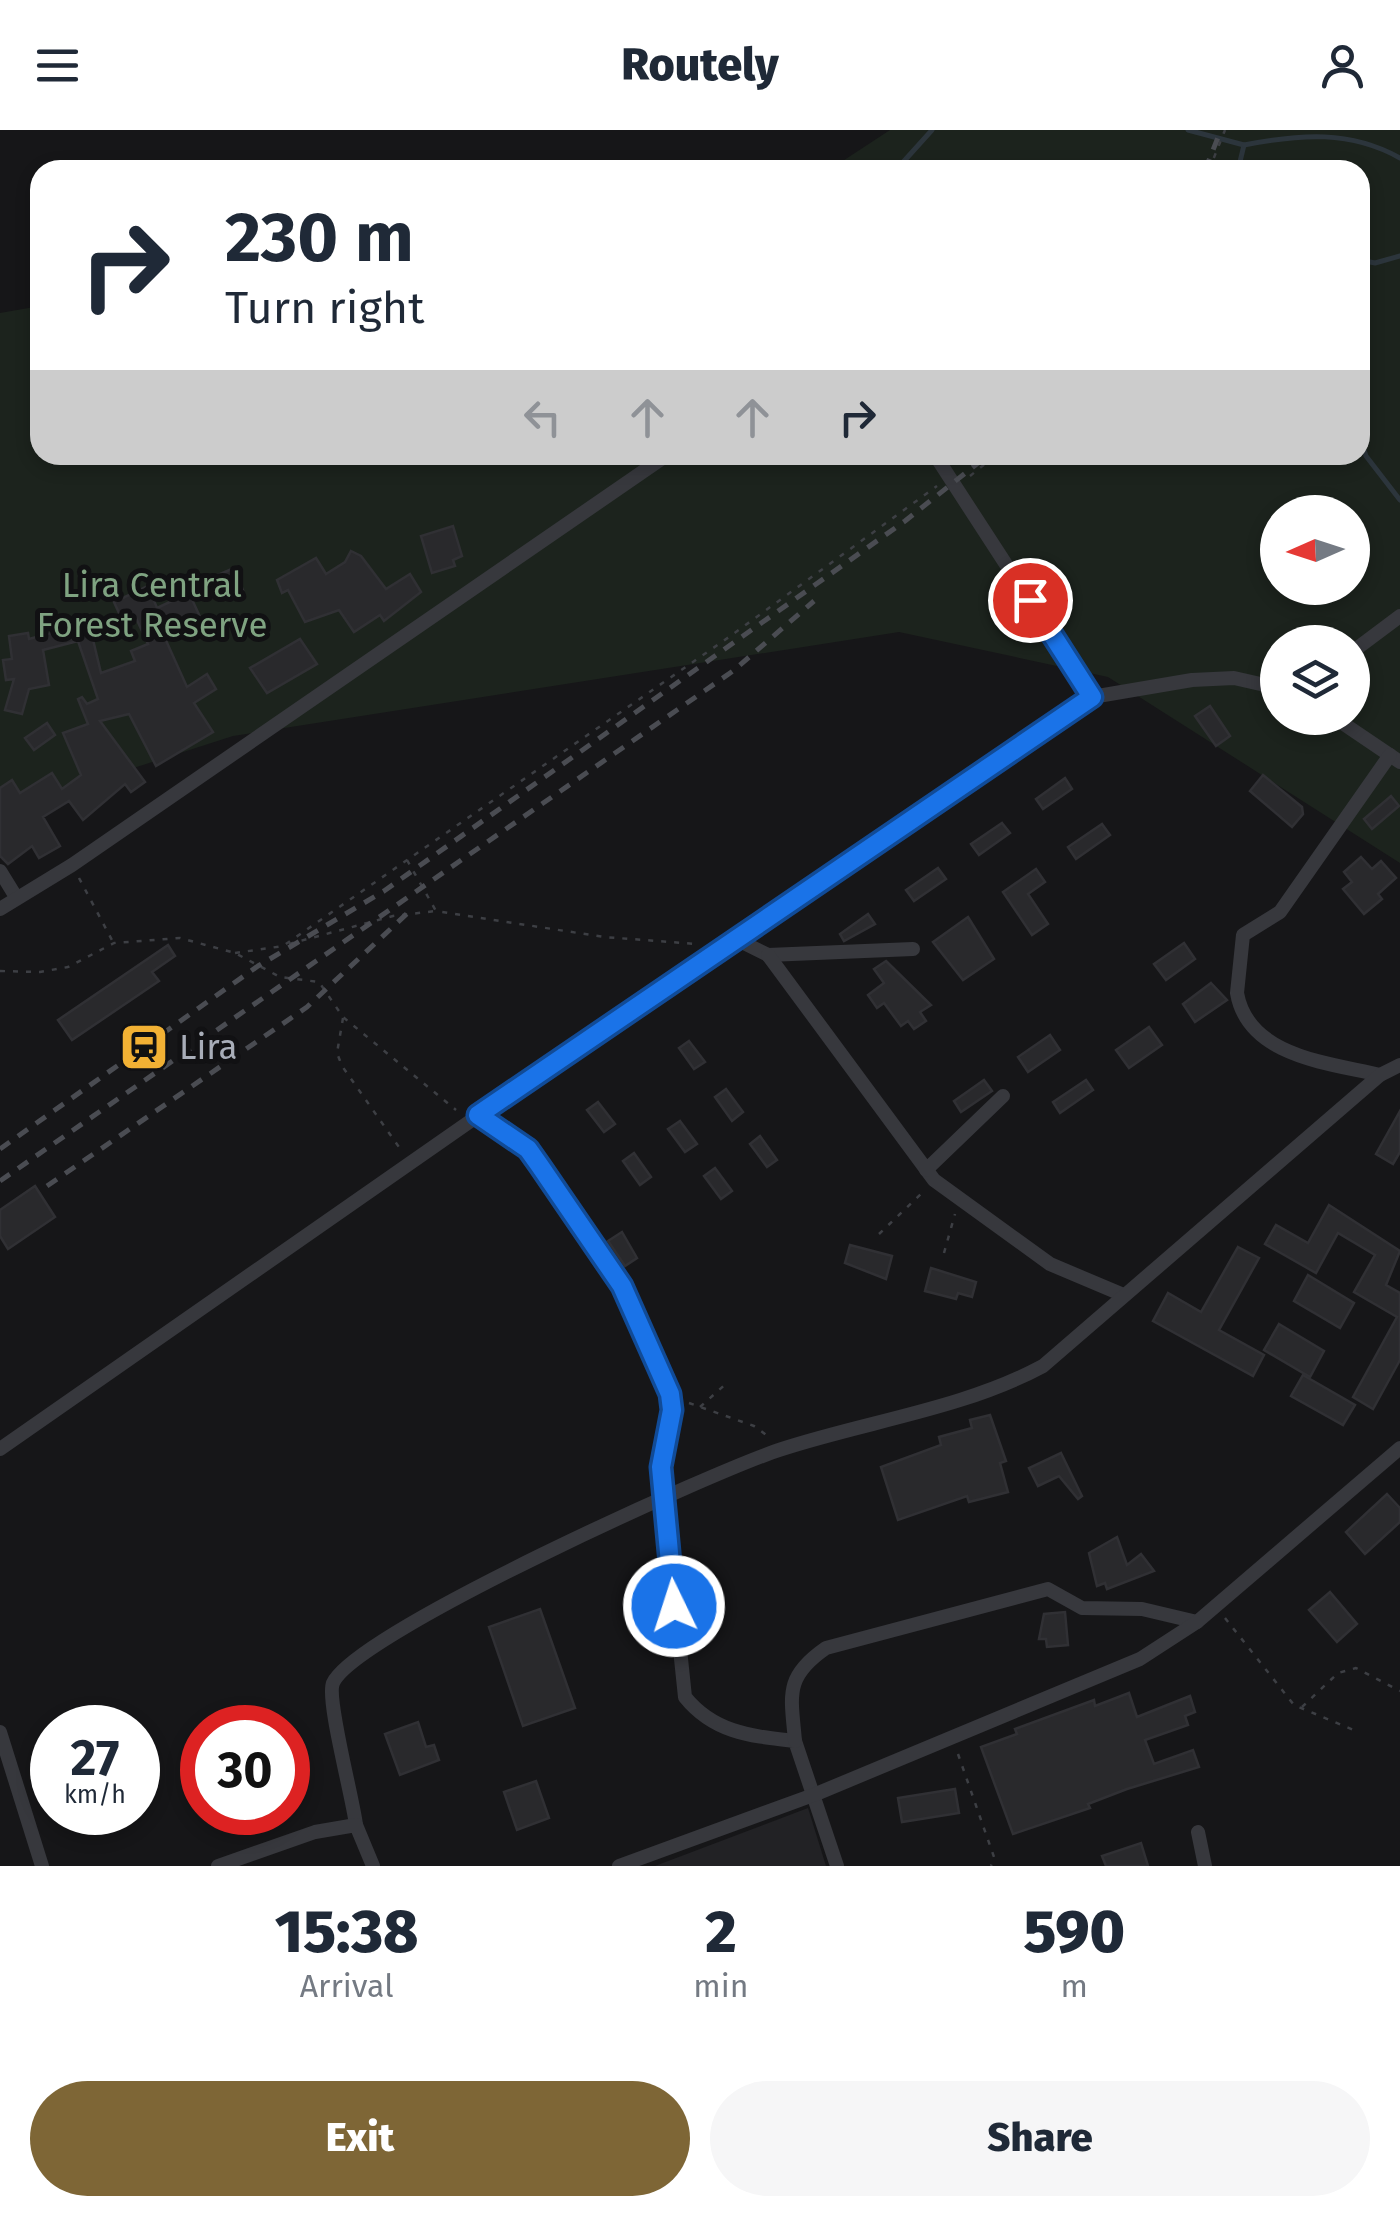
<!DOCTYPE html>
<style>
body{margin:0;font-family:"Fira Sans",sans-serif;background:#f6f6f7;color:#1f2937;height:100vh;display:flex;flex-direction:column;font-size:38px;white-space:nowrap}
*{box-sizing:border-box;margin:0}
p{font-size:32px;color:#747a83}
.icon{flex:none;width:55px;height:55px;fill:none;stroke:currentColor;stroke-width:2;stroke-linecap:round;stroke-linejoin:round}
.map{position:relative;height:1736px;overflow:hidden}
.sheet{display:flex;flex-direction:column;background:#fff;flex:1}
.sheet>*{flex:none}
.top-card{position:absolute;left:30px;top:30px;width:1340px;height:305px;border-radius:30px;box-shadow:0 5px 15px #0003;background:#fff;color:#1f2937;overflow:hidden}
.needle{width:65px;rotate:267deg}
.buttons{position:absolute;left:1260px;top:365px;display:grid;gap:20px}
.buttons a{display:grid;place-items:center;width:110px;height:110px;border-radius:50%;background:#fff;box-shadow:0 5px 15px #0003;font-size:50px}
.speed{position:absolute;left:30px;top:1575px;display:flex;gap:20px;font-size:50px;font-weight:700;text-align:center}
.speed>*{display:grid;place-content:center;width:130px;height:130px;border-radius:50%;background:#fff;box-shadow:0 5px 15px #0003;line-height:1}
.speed small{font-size:25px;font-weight:400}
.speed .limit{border:15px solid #d22;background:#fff;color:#111}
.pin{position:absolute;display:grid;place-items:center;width:85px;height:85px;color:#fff;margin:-42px;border:5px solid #fff;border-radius:50%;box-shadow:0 2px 10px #0007}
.me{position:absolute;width:110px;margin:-55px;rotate:356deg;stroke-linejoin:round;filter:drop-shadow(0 0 8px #0008)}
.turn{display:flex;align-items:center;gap:35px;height:210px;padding:0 30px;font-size:45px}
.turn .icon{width:130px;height:130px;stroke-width:2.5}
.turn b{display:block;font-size:70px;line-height:85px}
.lanes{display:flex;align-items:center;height:95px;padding:0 30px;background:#0003;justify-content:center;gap:50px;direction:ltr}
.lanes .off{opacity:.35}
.eta{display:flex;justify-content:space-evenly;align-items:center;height:170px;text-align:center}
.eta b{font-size:60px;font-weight:800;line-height:70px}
.primary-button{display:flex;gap:20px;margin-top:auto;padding:20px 30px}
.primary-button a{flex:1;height:115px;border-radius:60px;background:#7e6636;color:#fff;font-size:40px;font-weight:800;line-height:115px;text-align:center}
.primary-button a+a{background:#f6f6f7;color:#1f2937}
header{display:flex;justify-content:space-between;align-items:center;height:130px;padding:0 30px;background:#fff;font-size:45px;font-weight:800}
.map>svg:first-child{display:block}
</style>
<header><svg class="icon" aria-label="menu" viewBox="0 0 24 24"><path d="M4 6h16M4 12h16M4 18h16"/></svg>Routely<svg class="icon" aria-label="person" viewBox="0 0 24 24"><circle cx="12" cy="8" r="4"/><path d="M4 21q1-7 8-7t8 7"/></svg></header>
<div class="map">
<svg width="1400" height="1736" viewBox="0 0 1400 1736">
<rect width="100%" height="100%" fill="#161618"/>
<polygon fill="#222225" points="808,1678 826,1736 655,1736"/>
<path fill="#1c231d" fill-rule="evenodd" d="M890,0H1400V733L1108,547L899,502L233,606L0,681V183L40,176V325H1360V40H829ZM1278,382H1352V458H1278ZM1278,512H1352V588H1278Z"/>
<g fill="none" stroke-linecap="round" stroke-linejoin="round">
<g stroke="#2c353c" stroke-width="5">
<polyline points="1188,0 1244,15 1238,40"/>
<path d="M1244,15C1301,4 1350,0 1400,28"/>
<polyline points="896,40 932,0"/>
<polyline points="1360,130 1375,133 1400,126"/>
<polyline points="1360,308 1366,326 1400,370"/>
</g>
</g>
<g fill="#29292c" stroke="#303034" stroke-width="2.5">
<polygon points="453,396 462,426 453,430 455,436 432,443 421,406"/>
<polygon points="351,421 361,426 386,459 410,444 421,462 384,491 380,485 354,502 339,480 305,492 288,460 282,463 277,450 316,428 326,444 345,432"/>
<polygon points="234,438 243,460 228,467 218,445"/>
<polygon points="148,456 157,478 189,463 201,489 164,506 187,557 207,544 216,559 194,573 213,602 156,636 129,584 100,591 145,652 131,662 125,654 83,690 69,671 43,687 60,716 39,728 32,716 8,734 0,726 0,658 12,650 20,663 52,643 62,659 81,645 63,603 88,594 78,569 82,567 87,574 98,569 78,511 43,520 49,555 29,559 22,584 5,580 14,549 6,550 3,530 12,529 9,506 28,503 29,509 89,493 101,543 135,531 131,521 148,514 136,488 124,494 114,472"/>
<polygon points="300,509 317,534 267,563 250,538"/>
<polygon points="1210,576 1230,606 1216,616 1195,586"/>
<polygon points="47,593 55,605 34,620 25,608"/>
<polygon points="1263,645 1302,677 1303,684 1292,697 1250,661"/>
<polygon points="1065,648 1072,659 1043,679 1036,669"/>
<polygon points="1391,666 1399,676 1372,699 1364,689"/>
<polygon points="1002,693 1010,703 979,725 971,714"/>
<polygon points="1102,694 1110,705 1076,729 1068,717"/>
<polygon points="1361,727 1372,739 1381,731 1396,748 1378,764 1382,769 1364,784 1343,759 1352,752 1344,742"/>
<polygon points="938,738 946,749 914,771 906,760"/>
<polygon points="1036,739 1045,752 1028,764 1048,794 1032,805 1003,762"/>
<polygon points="868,784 875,794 844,811 840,804"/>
<polygon points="968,787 994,829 963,850 933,812"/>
<polygon points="1184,813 1195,829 1166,850 1154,834"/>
<polygon points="168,815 175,826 152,842 159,851 72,910 58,890"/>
<polygon points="886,831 931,875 920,882 926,891 914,899 908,891 901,896 884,873 877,878 868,865 884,853 874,839"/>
<polygon points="1211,853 1227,870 1195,892 1183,874"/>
<polygon points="1149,897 1162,915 1129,938 1116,920"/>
<polygon points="1050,905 1060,920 1028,942 1018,927"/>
<polygon points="689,911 705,932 694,939 679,918"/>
<polygon points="984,950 992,961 961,982 954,971"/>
<polygon points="1086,950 1093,960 1060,983 1053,972"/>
<polygon points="726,959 743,982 732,991 715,967"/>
<polygon points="598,972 615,994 604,1002 587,980"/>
<polygon points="1400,981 1400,1022 1393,1034 1376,1024"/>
<polygon points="680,991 697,1014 685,1022 668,999"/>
<polygon points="760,1006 777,1030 767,1037 750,1014"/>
<polygon points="634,1023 651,1047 640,1055 623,1031"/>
<polygon points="715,1038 732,1061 721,1069 704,1046"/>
<polygon points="35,1056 55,1087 8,1119 0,1106 0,1080"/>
<polygon points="1329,1075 1400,1121 1386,1155 1400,1163 1400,1230 1373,1279 1353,1267 1397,1187 1354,1162 1375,1125 1338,1103 1316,1143 1265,1114 1276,1095 1308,1113"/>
<polygon points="622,1102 637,1128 625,1136 608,1111"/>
<polygon points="850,1115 892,1126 886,1149 845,1133"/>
<polygon points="1238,1117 1259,1128 1219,1200 1264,1225 1253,1246 1153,1191 1168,1163 1201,1182"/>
<polygon points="931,1138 976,1152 972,1167 958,1163 956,1169 925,1161"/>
<polygon points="1308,1145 1354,1173 1340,1198 1294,1171"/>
<polygon points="1279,1194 1324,1221 1310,1247 1264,1220"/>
<polygon points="1303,1245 1355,1275 1343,1295 1291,1266"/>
<polygon points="990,1285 1006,1331 1000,1333 1008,1362 969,1372 967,1366 898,1390 881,1337 941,1315 939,1307 972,1298 970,1290"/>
<polygon points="1061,1323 1082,1366 1078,1369 1059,1346 1038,1356 1029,1338"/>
<polygon points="1387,1364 1400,1378 1400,1392 1365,1424 1346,1402"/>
<polygon points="1117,1407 1127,1435 1141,1424 1154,1441 1107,1459 1105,1453 1097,1456 1089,1423"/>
<polygon points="1330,1462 1357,1494 1337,1512 1309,1480"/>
<polygon points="540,1479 575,1578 523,1596 489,1497"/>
<polygon points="1065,1482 1068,1515 1047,1517 1046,1509 1039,1509 1044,1484"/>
<polygon points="1129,1563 1137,1587 1190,1566 1195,1582 1185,1586 1188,1595 1145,1610 1154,1634 1193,1620 1199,1637 1127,1659 1088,1674 1090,1678 1013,1704 981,1617 1017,1604 1015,1599 1094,1570 1095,1576"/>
<polygon points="418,1592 426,1617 434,1615 439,1630 400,1645 385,1604"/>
<polygon points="536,1651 549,1688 517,1700 504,1662"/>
<polygon points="955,1659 959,1683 902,1692 898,1668"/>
<polygon points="1141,1713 1148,1736 1106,1736 1102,1726"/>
</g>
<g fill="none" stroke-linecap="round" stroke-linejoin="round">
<g stroke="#3d3f44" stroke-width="2.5" stroke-dasharray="5 8" stroke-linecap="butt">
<polyline points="1209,40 1225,0"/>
<polyline points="970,346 996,325"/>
<polyline points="407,730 436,781 604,807 697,814"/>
<polyline points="79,748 113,812"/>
<polyline points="289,814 393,786 436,781"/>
<polyline points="235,823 283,816 729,507 937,356"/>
<polyline points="0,841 40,842 68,837 114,813 180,808 235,823 280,847 319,852 343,887 456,980"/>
<polyline points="343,888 337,923 342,936 401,1020"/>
<polyline points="879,1104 923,1062"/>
<polyline points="944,1123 955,1084"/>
<polyline points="689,1273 754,1296 769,1307"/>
<polyline points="700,1277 729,1251"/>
<polyline points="1225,1488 1294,1575 1356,1601"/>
<polyline points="1302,1577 1338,1543 1356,1538 1400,1561"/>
<polyline points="958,1624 994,1727 991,1736"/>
</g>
<g stroke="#37383d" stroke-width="14">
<polyline points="935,325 1092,567"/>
<polyline points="1352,522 1400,486"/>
<polyline points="1335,588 1400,632"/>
<polyline points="0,741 16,767"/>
<polyline points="0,779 72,735 667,325"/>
<polyline points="734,808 768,825 913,819"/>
<polyline points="768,825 934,1050 1050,1134 1121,1164"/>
<path d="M1380,945C1330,933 1248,927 1237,863L1243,805L1280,782L1390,625"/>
<path d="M478,985L528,1019L540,1036L622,1156L670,1264L673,1280L661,1337L685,1567C714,1603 751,1606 795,1611L837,1736"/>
<polyline points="926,1040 1003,966"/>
<polyline points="0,1319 723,815 1092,567 1192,550 1234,548 1278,558"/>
<polyline points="0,1602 42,1736"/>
<path d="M795,1611C791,1565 784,1547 826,1518L1048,1459L1082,1478L1142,1479L1197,1492"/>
<path d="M356,1695C353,1668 326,1569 333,1553C355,1503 716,1340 782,1319C868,1291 963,1279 1043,1236L1380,945L1400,935"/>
<polyline points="1198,1702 1205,1736"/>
<polyline points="218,1736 315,1702 356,1695 373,1736"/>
<polyline points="619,1736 816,1664 1140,1529 1197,1492 1400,1318"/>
</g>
<g stroke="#4a4c52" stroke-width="5" stroke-dasharray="12 10" stroke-linecap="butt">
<polyline points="1205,40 1221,0"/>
<polyline points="0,1019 258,836 384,761 905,391 988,325"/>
<polyline points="0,1051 733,541 814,471"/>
<polyline points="47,1056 307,877 413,778"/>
</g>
</g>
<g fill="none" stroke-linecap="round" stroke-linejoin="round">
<g stroke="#114b97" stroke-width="25">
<polyline id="route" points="674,1476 661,1337 672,1280 670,1264 622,1156 540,1036 528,1019 478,985 1092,567 1030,470"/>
</g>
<use href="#route" stroke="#1a73e8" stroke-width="18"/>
</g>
<defs>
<g id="station-square" transform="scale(2.5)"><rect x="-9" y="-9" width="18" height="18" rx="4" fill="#f2b134" stroke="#111113"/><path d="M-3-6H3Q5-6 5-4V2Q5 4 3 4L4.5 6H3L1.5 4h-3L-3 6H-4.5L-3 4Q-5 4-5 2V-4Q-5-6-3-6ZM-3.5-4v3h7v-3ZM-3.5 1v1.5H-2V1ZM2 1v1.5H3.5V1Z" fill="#111"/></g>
</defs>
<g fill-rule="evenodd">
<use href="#station-square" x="144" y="917"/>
</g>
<g text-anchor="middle" stroke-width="10" stroke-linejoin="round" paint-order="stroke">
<g font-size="35" fill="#7fa381" stroke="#111113">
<text x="152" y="467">Lira Central<tspan x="152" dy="40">Forest Reserve</tspan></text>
</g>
<g font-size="35" fill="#a8adb8" stroke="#111113" text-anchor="start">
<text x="179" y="929">Lira</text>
</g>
</g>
</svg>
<div class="buttons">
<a><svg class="needle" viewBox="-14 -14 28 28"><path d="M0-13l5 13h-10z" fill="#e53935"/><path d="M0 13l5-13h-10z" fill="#747a83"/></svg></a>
<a><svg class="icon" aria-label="layers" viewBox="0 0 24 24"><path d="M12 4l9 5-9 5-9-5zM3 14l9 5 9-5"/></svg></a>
</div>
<div class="speed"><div>27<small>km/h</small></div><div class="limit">30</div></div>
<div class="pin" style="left:1030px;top:470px;background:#d93025"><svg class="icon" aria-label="arrive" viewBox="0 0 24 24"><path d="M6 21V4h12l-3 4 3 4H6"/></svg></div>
<svg class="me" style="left:674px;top:1476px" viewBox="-20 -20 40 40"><circle r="17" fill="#1a73e8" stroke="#fff" stroke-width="3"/><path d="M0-11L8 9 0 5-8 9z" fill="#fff"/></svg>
<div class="top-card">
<div class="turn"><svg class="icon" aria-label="right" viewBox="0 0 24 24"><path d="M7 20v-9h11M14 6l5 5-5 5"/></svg><div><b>230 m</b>Turn right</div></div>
<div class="lanes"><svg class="icon off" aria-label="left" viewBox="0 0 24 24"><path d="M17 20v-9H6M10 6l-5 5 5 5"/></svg><svg class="icon off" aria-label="ahead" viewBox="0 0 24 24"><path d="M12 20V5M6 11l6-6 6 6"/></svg><svg class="icon off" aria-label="ahead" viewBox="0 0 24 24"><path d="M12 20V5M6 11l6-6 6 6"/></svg><svg class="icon" aria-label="right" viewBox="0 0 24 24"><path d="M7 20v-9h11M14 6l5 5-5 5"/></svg></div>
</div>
</div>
<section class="sheet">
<div class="eta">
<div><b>15:38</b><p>Arrival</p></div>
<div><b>2</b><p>min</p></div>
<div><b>590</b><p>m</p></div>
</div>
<div class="primary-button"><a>Exit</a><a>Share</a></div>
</section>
